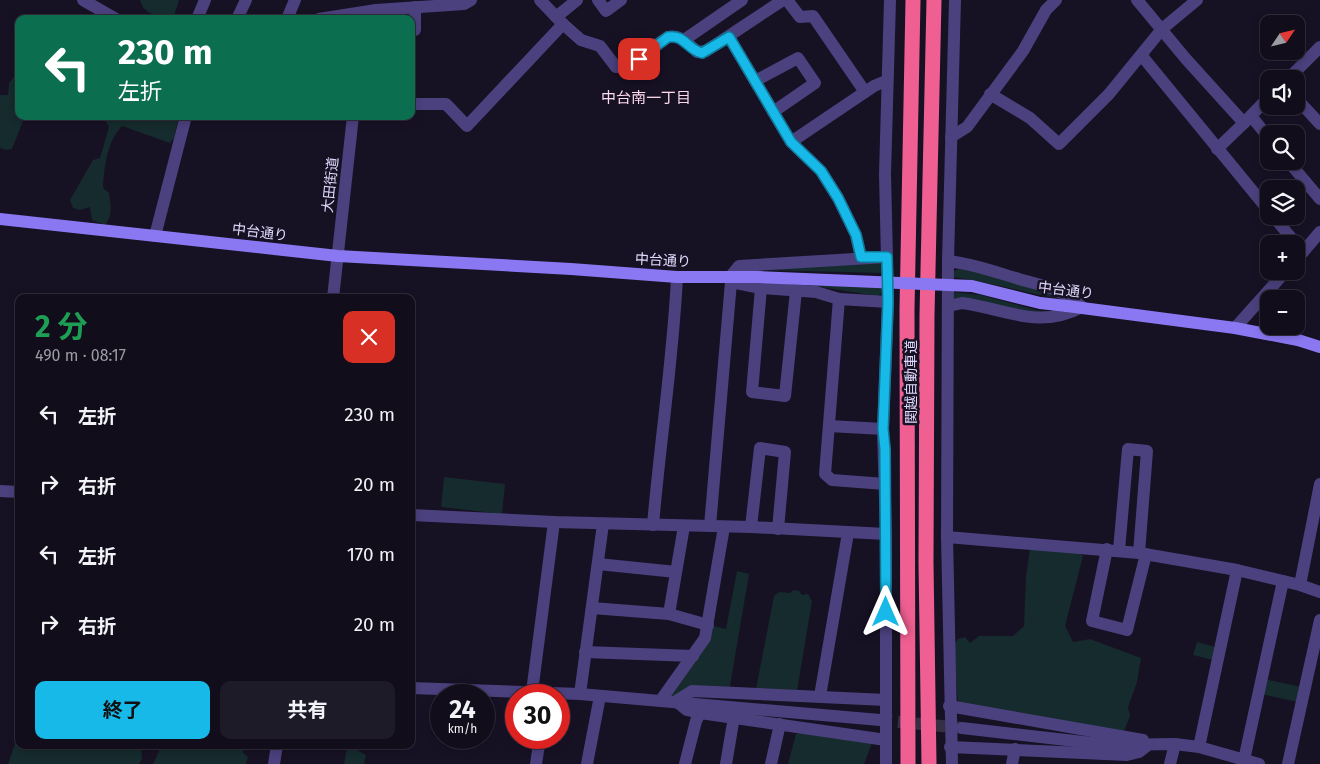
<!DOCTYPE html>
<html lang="ja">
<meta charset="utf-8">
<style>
body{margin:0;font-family:"Fira Sans","Noto Sans JP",sans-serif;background:#1e1b28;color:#f1f3f6;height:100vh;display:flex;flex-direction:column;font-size:19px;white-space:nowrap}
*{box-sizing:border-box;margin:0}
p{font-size:16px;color:#9c9ca3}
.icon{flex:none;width:28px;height:28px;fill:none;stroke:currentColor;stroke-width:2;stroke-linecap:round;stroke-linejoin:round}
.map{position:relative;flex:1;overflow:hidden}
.side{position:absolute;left:15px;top:294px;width:400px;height:455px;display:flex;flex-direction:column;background:#110d1b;border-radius:10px;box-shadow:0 2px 8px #0003,0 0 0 1px #302d3a}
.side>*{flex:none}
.hud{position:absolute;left:15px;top:15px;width:400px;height:105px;border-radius:10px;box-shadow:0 2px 8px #0003,0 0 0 1px #302d3a;background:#0b6e4f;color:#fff;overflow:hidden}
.needle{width:32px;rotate:55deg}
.buttons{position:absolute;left:1260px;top:15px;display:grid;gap:10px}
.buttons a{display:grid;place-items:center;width:45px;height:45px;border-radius:10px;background:#110d1b;box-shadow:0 2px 8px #0003,0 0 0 1px #302d3a;font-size:25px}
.speed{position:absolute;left:430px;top:684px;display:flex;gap:10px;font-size:25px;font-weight:700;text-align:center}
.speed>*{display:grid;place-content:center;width:65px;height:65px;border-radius:50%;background:#110d1b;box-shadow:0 2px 8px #0003,0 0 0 1px #302d3a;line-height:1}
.speed small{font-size:12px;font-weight:400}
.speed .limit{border:8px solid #d22;background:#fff;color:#111}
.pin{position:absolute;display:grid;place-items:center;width:42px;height:42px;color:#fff;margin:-21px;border-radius:10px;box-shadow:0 2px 8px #0006}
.me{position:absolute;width:55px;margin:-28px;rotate:0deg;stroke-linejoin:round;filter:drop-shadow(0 0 4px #0008)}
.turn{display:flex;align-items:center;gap:18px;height:105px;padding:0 20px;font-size:22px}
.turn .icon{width:65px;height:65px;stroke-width:2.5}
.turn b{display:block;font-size:35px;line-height:42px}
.round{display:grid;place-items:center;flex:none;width:52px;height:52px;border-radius:10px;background:#1e1b28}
.summary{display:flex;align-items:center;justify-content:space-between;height:85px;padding:0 20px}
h1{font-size:30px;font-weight:700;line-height:38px;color:#1e9e55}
.cta{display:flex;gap:10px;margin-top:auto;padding:10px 20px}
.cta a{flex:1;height:58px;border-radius:10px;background:#17b9e8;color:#111;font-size:20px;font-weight:700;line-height:58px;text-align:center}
.cta a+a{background:#1e1b28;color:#f1f3f6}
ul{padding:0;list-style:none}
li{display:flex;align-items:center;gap:15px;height:70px;padding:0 20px}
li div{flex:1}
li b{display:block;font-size:19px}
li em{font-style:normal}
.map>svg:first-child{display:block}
</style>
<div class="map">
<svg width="1320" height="764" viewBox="0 0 1320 764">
<rect width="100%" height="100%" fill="#171124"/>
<g fill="#152b2d">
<path d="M140,0H179L173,19C160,19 143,14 140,0Z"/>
<polygon points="19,71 19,116 25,116 12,149 6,150 0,148 0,95 8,95 9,83"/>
<path d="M103,116H179L174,138L170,143L122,126C107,141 104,168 103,188L109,193C111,205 113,215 105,225L92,220L90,207L80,210L73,208L70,200L93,160L100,158L109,127Z"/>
<polygon points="879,262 883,265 884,273 757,270"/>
<path d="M961,268C997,275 1031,289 1067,298L1068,300C1029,294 991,282 952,277V272Z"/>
<polygon points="807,285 883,286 883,292 878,296"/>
<polygon points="951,292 981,295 1055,315 953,300"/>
<polygon points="444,477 505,484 502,514 441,507"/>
<polygon points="1030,548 1077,552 1083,556 1065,626 1073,642 1090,639 1141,658 1137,682 1128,707 1130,716 1124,731 958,704 954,644 958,639 965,637 970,643 979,636 1013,636 1024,626 1026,576"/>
<polygon points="737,571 749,574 729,692 662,699 709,625 726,629"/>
<polygon points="793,590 799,591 802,595 808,594 812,601 799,679 797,692 756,689 774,596 779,592 790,593"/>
<polygon points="1197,642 1216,647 1213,660 1193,655"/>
<polygon points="1264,679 1302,687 1298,702 1261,694"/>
<polygon points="19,711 19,745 141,745 142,759 139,764 8,764 15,744"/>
<polygon points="802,733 872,743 864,764 788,764 796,734"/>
<polygon points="162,745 244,745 243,753 248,757 246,764 153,764"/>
<polygon points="351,747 366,755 364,764 344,764 346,752"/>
</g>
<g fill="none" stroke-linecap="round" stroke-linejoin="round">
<polyline stroke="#352f44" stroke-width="12" stroke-dasharray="12 6" stroke-linecap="butt" points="880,720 962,728"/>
<g stroke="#4b417e" stroke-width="12">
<polyline points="83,0 116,19"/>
<polyline points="540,0 563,24"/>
<polyline points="598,0 606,11 621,0"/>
<polyline points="787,0 800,17 813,16 865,92"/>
<polyline points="1137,0 1186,59 1244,123 1217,149"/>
<polyline points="556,17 577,0"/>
<polyline points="197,19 205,0"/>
<polyline points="237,19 246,0"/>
<polyline points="287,19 295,0"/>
<polyline points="319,19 376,10 464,4 471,0"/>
<polyline points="411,30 415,30 415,7"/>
<polyline points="729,37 791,142 821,171 838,198 856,235 861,257"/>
<polyline points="684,40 742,0"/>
<polyline points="1142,56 1269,211"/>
<polyline points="1288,79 1320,47"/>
<polyline points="755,81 798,58 815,83 773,112"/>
<polyline points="990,94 1030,118 1059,144 1109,94 1162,29 1197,0"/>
<polyline points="1296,98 1320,124"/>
<path d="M411,104H446L467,126L563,24L581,40L600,46L616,67H624L668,37C680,34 689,44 697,52L706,51L783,0"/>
<polyline points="1251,116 1269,138"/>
<polyline points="1244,123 1269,97"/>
<polyline points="951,137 967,127 1023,51 1046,10 1056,0"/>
<polyline points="791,142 874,86 886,81"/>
<polyline points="1288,161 1320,199"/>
<polyline points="1273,216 1303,252 1296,259"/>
<polyline points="155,236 186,116"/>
<polyline points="1303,252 1320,232"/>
<polyline points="887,257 739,266 730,277 731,282 761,288 816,292 839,299 888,302"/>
<path d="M948,261C974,264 995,272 1019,279C1043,286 1064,289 1082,307C1039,330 1006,309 962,303L949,306"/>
<polyline points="761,288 752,392 785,396 796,291"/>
<polyline points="333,298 353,116"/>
<polyline points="839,299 825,474 832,480 885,484"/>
<polyline points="1235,328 1286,271"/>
<polyline points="829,426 883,429"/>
<polyline points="0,491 19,492"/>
<polyline points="411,515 554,522 751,527 886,534"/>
<path d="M653,525C660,442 673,360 677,277"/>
<polyline points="710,526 731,282"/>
<polyline points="751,527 760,448 785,452 778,529"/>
<polyline points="947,537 1139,553 1237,570 1300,585 1320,592"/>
<polyline points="1107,549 1092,621 1127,630 1146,554"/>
<polyline points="1119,550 1128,449 1147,451 1139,553"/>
<polyline points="598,564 676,572"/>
<polyline points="1300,585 1320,484"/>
<polyline points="592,608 669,614 684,526"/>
<polyline points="669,614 708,625"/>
<polyline points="585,652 693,656"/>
<polyline points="411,688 580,694 880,720"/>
<polyline points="532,692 554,522"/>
<polyline points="580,694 603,524"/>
<polyline points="820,696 848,533"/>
<polyline points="661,700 705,638 724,527"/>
<polyline points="886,700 692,691 676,701 687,710 700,713 886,740"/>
<polyline points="949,706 1143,740"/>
<polyline points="962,728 1110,745 1175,744 1199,747 1259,764"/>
<polyline points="950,747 1127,755 1139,752 1148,745"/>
<polyline points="1199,747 1237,570"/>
<polyline points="1244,760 1283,581"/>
<polyline points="274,764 277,745"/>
<polyline points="536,764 540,738"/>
<polyline points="587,764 600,696"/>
<polyline points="685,764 696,721 700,713"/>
<polyline points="726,764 734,717"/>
<polyline points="771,764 780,724"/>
<polyline points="886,764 886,534 883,429 888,302 885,174 890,0"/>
<polyline points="952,764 947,537 948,261 955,0"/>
<polyline points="1012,764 1015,749"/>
<polyline points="1170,764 1175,744"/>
<polyline points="1288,764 1320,620"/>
</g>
<g stroke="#8a78f2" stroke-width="12">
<polyline points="0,219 338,256 571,269 677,277 758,277"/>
<polyline points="1067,306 1235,328 1298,340 1320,347"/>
</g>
<g stroke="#ef5f92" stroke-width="15">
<polyline points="908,764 907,310 913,0"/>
<polyline points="929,764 926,563 927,315 934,0"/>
</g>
<polyline stroke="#8a78f2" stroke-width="12" points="758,277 972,286 1040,303 1067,306"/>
</g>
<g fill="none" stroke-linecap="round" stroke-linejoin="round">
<g stroke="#0f7897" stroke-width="12">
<path id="route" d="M639,59L668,37C684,34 688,50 702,53L729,37L791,142L821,171L838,198L856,235L861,257H887L888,302L883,429L885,449L886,612"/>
</g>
<use href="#route" stroke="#17b9e8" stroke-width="9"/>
</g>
<g text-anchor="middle" stroke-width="5" stroke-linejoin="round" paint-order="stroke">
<g font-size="14" fill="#e0d8fb" stroke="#171124">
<text transform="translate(330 185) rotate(-84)" y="5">大田街道</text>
<text transform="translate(260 232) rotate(7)" y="5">中台通り</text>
<text transform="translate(663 260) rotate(3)" y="5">中台通り</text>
<text transform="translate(1066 290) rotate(7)" y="5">中台通り</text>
<text transform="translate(911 382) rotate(-90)" y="5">関越自動車道</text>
</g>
<g font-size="15" fill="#fbd9eb" stroke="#171124">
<text x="646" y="103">中台南一丁目</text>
</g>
</g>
</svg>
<div class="buttons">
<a><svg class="needle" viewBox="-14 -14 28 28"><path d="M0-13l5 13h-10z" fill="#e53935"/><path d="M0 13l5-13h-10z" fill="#9c9ca3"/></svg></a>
<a><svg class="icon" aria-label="sound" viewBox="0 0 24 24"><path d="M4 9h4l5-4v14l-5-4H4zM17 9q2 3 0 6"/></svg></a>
<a><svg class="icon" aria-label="search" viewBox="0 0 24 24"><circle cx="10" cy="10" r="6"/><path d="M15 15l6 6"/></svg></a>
<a><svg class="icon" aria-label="layers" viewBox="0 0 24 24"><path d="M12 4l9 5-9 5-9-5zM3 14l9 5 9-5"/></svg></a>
<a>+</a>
<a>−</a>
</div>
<div class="speed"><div>24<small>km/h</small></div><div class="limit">30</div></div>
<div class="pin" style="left:639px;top:59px;background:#d93025"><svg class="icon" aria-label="arrive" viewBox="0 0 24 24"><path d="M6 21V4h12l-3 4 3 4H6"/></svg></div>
<svg class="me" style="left:886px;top:612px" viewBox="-20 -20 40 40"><path d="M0-17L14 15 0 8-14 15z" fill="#17b9e8" stroke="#fff" stroke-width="4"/></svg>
<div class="hud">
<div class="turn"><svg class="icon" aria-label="left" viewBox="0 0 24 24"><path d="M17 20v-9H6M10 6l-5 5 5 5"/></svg><div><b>230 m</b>左折</div></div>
</div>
<section class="side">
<div class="summary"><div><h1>2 分</h1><p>490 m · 08:17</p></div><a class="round" style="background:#d93025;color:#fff"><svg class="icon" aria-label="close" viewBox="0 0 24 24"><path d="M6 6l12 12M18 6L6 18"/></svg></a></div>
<ul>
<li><svg class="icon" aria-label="left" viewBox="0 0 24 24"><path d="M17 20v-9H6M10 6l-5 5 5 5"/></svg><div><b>左折</b></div><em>230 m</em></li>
<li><svg class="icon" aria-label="right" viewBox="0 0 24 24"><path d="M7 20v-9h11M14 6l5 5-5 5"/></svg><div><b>右折</b></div><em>20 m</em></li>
<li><svg class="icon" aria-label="left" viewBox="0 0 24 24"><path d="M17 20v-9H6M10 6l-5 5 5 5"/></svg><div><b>左折</b></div><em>170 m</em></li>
<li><svg class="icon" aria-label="right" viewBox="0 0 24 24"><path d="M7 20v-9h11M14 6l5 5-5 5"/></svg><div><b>右折</b></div><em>20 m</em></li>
</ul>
<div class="cta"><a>終了</a><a>共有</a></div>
</section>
</div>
